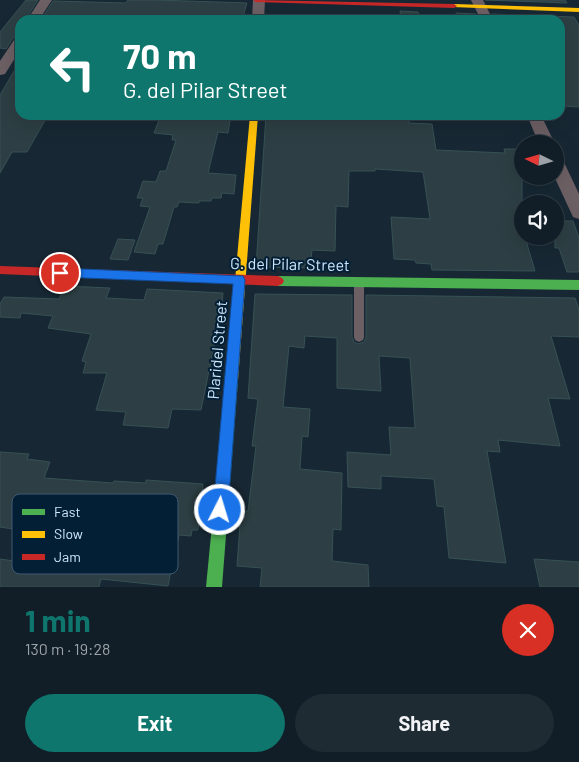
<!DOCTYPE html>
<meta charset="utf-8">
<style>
body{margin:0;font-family:Barlow,sans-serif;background:#1e2b33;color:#f1f3f6;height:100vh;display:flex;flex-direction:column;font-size:19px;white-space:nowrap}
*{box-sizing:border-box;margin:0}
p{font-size:16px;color:#9ca2a7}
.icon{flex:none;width:28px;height:28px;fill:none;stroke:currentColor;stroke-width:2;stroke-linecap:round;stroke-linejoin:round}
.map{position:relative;height:587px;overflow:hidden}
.drawer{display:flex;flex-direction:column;background:#111e27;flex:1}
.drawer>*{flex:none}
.hud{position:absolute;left:15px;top:15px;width:550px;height:105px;border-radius:15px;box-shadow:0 5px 20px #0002,0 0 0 1px #303c44;background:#0f766e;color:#fff;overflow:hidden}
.needle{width:32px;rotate:275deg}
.controls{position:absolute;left:514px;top:135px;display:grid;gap:10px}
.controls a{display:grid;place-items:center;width:50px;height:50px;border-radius:50%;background:#111e27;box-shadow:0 5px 20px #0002,0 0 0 1px #303c44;font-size:25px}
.pin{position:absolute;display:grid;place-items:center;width:42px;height:42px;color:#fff;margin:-21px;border:2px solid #fff;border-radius:50%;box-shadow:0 1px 5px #0007}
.me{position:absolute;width:55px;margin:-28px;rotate:5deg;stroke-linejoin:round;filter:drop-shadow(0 0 4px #0008)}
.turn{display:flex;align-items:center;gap:18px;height:105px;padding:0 25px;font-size:22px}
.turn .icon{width:65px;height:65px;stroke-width:2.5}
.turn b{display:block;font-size:35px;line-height:42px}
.round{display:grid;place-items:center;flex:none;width:52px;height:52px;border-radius:26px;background:#1e2b33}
.summary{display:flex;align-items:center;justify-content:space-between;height:85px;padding:0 25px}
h1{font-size:30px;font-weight:700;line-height:38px;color:#0f766e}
.primary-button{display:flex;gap:10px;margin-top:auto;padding:10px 25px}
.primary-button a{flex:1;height:58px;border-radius:30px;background:#0f766e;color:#fff;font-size:20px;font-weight:700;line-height:58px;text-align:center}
.primary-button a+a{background:#1e2b33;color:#f1f3f6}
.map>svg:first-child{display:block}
</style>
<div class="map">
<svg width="579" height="587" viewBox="0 0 579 587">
<rect width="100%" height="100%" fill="#172834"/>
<g fill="#2d3f44" stroke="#365154">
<polygon points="26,0 38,0 25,20 20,20 20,34 14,36 6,49 0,48 0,32"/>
<polygon points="128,0 156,0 247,3 242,20 156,18 155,20 41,20 53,1 126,3"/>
<polygon points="485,0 565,0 567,3"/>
<polygon points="400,11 418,12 420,20 401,20"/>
<polygon points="456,13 476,14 479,20 458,20"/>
<polygon points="492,14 574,17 579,25 579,107 563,106 560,98 560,20 495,20"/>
<polygon points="20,61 20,115 48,115 27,152 12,152 0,173 0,95"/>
<polygon points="161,115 231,115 228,133 218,132 208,173 236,175 234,194 222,193 221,198 212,198 211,201 199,201 199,203 179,202 177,207 174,207 163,244 158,244 155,254 134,252 150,207 140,206 143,198 137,198 143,181 156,182 160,171 166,171 176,140 172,140 173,135 154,133"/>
<polygon points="266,115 408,115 409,123 432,124 436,150 505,153 504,149 522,149 522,237 525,237 535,271 432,270 431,264 416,263 415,260 394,259 391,217 430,219 423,172 375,169 375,171 349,171 348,207 336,206 335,251 312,250 310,268 256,267"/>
<polygon points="555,221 573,221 579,238 579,272 567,272 559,248 555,248"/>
<polygon points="118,239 135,240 128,260 110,259"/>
<polygon points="65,286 110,288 106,298 144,300 147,289 223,293 218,341 215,341 201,410 172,409 168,428 123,425 126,412 96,410 107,373 83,373 86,362 82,361 91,334 48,328 53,316 21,313 20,318 0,317 0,304 4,297 59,299"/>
<polygon points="255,294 352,295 352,337 354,342 358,344 364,342 366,337 366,295 575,298 579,309 579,337 551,336 570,399 548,398 560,446 498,440 500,452 487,451 506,563 449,558 444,507 437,506 434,479 381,476 381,489 348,487 347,452 391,455 389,427 415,428 410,358 379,356 381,391 337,388 337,338 305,336 304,348 289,346 283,407 310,409 308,437 302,436 300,469 342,473 341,530 333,529 332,561 368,565 369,587 260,587 262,568 237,566 241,511 248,511 256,446 252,446 258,399 248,398"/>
<polygon points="0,452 29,454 27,459 50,462 44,478 113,483 114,481 146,483 146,480 203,484 198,530 192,530 191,536 179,535 178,540 177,540 168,586 101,579 99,587 0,587 0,559 14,561 26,531 0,527"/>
<polygon points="534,559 579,562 579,587 540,587"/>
</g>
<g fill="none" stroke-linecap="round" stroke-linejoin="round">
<polygon fill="#6d6065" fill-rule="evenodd" points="359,278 362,279 364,282 364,337 363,340 359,342 355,340 354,337 354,282 356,279"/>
<g fill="#6d6065" fill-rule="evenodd">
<polygon points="40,0 52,0 39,20 27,20"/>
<polygon points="253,0 265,0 264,20 252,20"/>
<polygon points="471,0 483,0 493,20 481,20"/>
<polygon points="20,36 20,50 5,74 0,75 0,61 16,37"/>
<polygon points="527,115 541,115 555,144 539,144"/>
<polygon points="555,154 561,156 579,194 579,219 573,217 554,176"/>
</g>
<g fill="#4caf50" fill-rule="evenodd">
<polygon points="278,276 579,280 579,290 278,286 274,284 272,281 274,278"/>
<polygon points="232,374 236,376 238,380 222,587 206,587 226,380 228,376"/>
</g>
<g fill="#ffc107" fill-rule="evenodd">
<polygon points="454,4 579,8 579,12 452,7 452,5"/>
<polygon points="250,115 258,115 238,380 236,384 232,386 228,384 226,380"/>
</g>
<g fill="#c62828" fill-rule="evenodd">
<polygon points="253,0 454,4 457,6 454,8 256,2"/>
<polygon points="0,266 278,276 282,278 284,281 282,284 278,286 0,274"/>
</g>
</g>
<polygon fill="#1a73e8" stroke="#114b97" points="60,268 243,276 245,280 228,510 226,516 220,518 215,516 213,510 233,284 60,277 54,273"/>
<g text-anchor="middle" stroke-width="4" stroke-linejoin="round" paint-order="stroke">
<g font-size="16" fill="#cfe6fa" stroke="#021f35">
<text transform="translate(290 264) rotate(1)" y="6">G. del Pilar Street</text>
<text transform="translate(217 350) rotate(-85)" y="6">Plaridel Street</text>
</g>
</g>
<rect x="12" y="494" width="166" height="80" rx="8" fill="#021f35" stroke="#405b70" stroke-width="1"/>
<rect x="22" y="509" width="23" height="6" fill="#4caf50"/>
<rect x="22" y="531" width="23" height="7" fill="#ffc107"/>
<rect x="22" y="554" width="23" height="6" fill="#c62828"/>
<g font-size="14" fill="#cfe6fa">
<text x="54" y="517">Fast</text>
<text x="54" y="539">Slow</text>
<text x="54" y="562">Jam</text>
</g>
</svg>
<div class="controls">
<a><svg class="needle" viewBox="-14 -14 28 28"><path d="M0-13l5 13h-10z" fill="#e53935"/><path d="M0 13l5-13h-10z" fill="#9ca2a7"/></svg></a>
<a><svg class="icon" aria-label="sound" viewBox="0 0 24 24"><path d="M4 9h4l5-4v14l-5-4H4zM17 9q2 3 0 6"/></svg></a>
</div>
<div class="pin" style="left:60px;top:273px;background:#d93025"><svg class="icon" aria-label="arrive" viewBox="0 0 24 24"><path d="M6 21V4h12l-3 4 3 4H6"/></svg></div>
<svg class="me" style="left:220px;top:510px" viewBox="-20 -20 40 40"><circle r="17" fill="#1a73e8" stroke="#fff" stroke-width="3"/><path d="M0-11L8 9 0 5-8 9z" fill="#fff"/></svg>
<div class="hud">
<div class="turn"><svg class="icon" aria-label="left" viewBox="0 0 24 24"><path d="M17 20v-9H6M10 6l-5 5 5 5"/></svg><div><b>70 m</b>G. del Pilar Street</div></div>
</div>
</div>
<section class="drawer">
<div class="summary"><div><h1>1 min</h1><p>130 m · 19:28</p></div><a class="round" style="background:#d93025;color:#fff"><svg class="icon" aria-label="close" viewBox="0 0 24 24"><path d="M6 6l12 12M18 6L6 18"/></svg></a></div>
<div class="primary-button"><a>Exit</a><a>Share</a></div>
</section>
